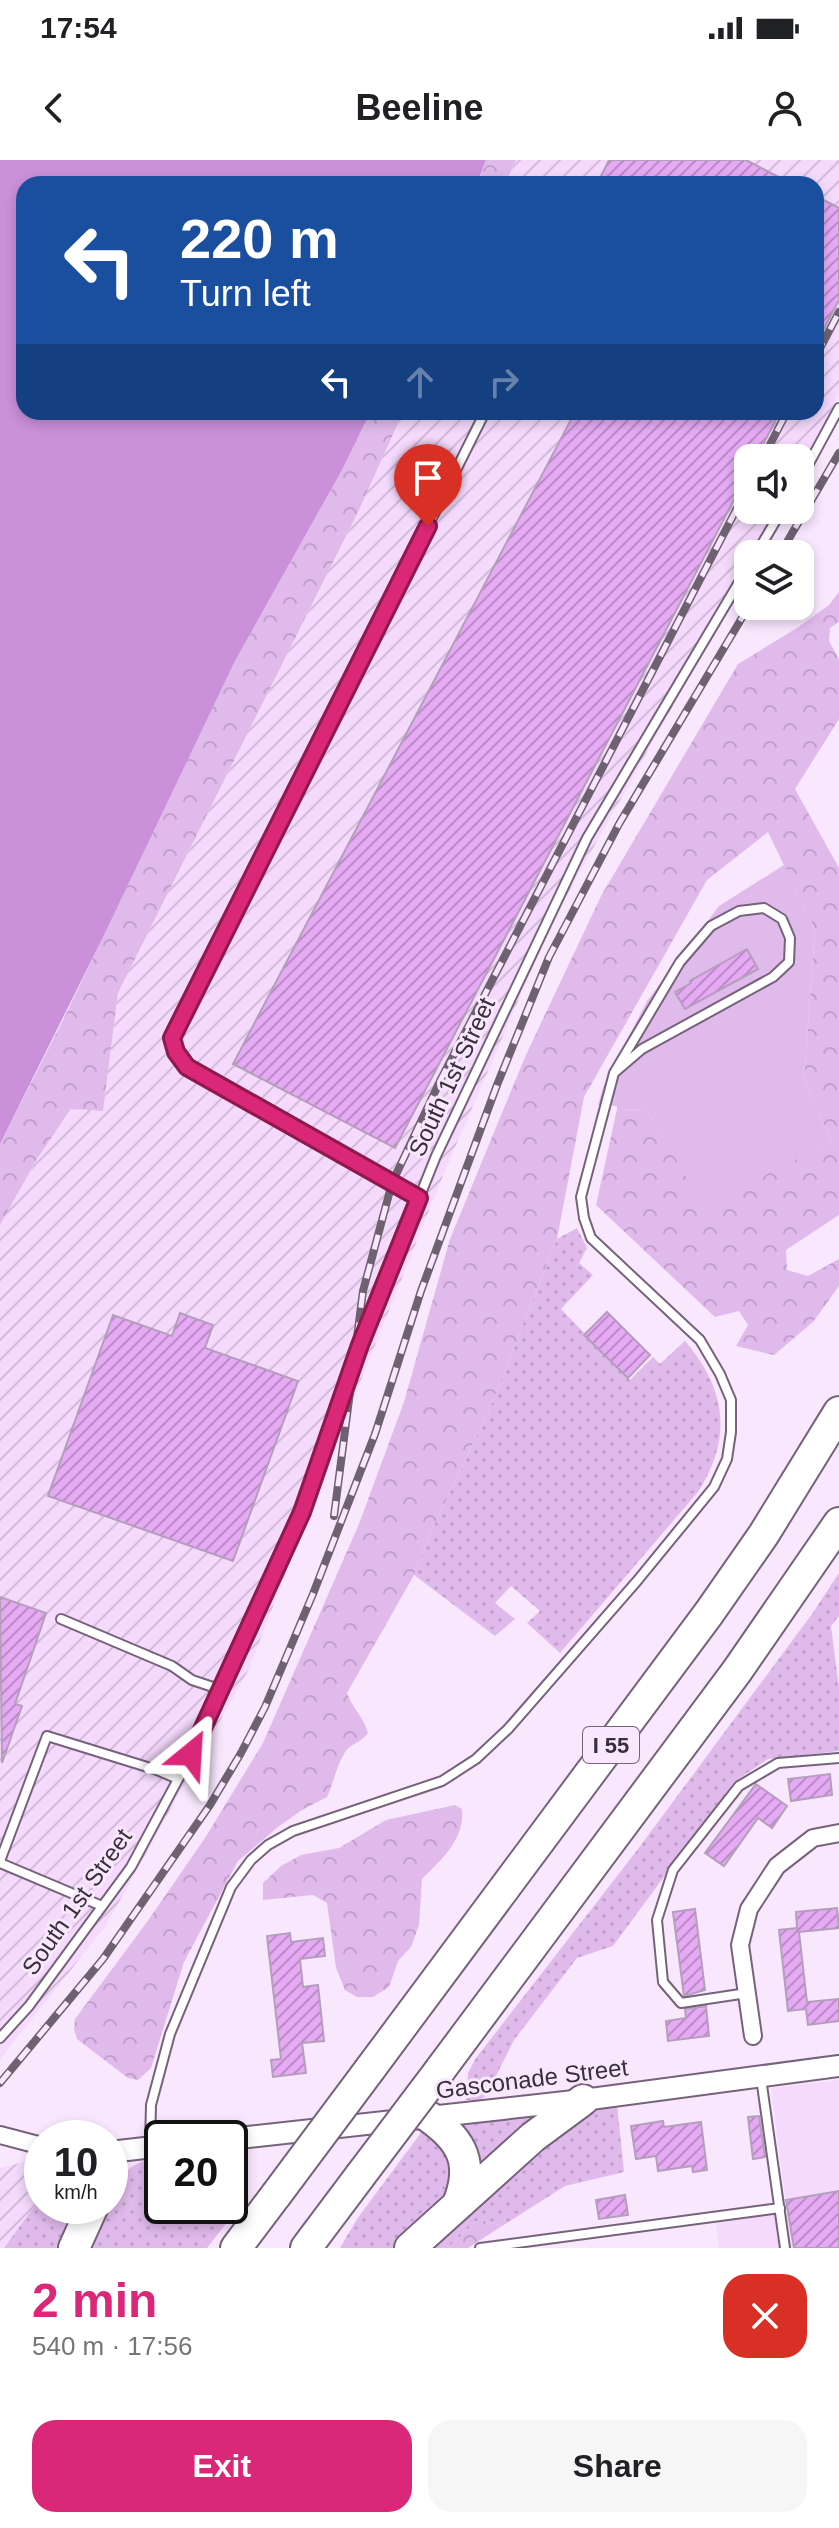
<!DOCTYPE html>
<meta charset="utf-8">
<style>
body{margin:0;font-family:Helvetica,sans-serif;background:#f6f6f6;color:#202124;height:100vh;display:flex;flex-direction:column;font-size:30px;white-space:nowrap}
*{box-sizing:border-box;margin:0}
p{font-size:26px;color:#757577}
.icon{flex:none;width:44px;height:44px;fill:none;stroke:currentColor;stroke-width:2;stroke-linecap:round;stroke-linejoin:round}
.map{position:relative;height:2088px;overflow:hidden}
.side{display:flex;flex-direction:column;background:#fff;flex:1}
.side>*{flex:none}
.guide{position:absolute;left:16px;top:16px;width:808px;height:244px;border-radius:24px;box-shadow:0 4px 12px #0003;background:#1a4fa0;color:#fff;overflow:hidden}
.buttons{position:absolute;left:734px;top:284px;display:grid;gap:16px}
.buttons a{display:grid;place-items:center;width:80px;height:80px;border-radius:16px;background:#fff;box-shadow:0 4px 12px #0003;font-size:40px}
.speed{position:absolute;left:24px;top:1960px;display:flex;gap:16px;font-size:40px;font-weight:700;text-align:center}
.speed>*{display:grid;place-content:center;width:104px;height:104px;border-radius:50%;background:#fff;box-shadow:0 4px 12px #0003;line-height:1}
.speed small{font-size:20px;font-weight:400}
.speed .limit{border:4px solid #111;border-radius:12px;background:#fff;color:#111}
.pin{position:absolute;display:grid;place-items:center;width:68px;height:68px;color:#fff;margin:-82px -34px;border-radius:50% 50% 50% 0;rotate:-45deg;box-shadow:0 0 8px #0007}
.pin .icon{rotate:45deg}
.me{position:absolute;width:88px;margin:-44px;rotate:27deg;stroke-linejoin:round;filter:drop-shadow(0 0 6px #0008)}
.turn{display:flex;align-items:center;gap:28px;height:168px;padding:0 32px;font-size:36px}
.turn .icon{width:104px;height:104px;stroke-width:2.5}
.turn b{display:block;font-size:56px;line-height:68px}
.lanes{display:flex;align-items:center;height:76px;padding:0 32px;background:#0003;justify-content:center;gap:40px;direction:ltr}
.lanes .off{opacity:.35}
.round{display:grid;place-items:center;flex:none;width:84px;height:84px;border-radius:24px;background:#f6f6f6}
.summary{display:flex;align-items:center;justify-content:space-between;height:136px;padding:0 32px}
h1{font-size:48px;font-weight:700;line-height:60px;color:#db2777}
.action{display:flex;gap:16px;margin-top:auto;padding:16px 32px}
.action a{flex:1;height:92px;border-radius:24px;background:#db2777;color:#fff;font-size:32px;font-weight:700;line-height:92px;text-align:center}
.action a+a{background:#f6f6f6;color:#202124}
.status{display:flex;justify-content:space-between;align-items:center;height:56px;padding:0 40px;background:#fff;direction:ltr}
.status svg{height:22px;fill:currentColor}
header{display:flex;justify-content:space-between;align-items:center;height:104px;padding:0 32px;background:#fff;font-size:36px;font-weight:700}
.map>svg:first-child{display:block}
</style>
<div class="status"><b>17:54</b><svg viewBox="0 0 49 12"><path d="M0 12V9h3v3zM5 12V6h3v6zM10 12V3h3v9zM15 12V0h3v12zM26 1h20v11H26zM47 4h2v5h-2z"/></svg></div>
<header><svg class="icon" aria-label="back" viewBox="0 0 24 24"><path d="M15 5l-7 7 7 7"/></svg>Beeline<svg class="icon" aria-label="person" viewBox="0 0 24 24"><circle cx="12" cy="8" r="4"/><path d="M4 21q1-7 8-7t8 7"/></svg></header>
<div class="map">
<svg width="839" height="2088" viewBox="0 0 839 2088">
<defs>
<pattern id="industrial-furrows" width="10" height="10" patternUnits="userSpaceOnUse" patternTransform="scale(2)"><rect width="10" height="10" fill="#f5dafd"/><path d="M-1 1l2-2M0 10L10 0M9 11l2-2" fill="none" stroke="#d3bbda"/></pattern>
<pattern id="grass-dots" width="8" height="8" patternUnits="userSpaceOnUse" patternTransform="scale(2)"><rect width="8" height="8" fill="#e1baec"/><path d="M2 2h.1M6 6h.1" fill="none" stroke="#c2a0cb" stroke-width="1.8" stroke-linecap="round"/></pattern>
<pattern id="forest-crowns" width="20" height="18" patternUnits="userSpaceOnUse" patternTransform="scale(2)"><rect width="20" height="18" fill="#e1baec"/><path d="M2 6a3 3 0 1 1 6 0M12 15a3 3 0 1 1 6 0" fill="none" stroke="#c2a0cb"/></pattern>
<pattern id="building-hatch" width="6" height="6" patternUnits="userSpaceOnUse" patternTransform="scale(2)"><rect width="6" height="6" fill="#e6aaf5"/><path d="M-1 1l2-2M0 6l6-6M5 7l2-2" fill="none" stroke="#bb8bc7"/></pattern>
</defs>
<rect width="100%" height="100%" fill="#f9e7fe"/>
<polygon fill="#f5dafd" points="839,1920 839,2088 719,2088 716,2062 787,2052 771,1928"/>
<g fill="url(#industrial-furrows)">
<polygon points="516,0 839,0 839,234 800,316 800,298 748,298 748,350 782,350 758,394 748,394 748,412 553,760 445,1011 339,1275 249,1509 105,1767 0,1899 0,1065 37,999 72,949 103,951 118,833 359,350 403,252 816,252 816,24 505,24"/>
<polygon points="28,2001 42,2003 42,2008 30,2014 36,2044 4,2088 0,2088 0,2008"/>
</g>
<g fill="url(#grass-dots)">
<path d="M577,1068L587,1088L579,1103L593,1115L561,1149L630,1220L653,1197L660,1204L685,1181C726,1229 733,1277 698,1332L560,1493L527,1463L540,1451L511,1426L495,1443L515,1459L495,1476L414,1415L426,1382L489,1250L557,1079Z"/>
<polygon points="839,1413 839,1456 831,1466 839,1528 839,1591 768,1599 734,1622 613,1786 577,1798 514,1880 486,1936 479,1940 466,1940 468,1913 476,1898 638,1689 812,1454"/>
<polygon points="617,1944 624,2012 565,2026 502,2066 479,2059 448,2088 425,2088 583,1950"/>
<polygon points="549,1951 479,2020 461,1962"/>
<polygon points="423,1970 449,1991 452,2030 397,2088 340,2088 357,2059"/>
<path d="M233,1989L242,2043L207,2088H83L107,2046H110V2040C127,2011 125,2002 162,1998V2046H230V1990Z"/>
<polygon points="42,2008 42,2046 77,2046 65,2088 4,2088 36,2044 27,2026 30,2014"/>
</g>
<g fill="url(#forest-crowns)">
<polygon points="486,0 516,0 505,24 478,24"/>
<polygon points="369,252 403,252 359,350 118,833 103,951 71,949 37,999 0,1065 0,984 64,858 235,501 342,310"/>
<path d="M839,432V462L830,468L829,481L839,499V559L795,629L839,708V1055L786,1090L787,1110L808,1116L839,1099V1126L813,1162L774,1195L736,1186L748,1165L739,1151L715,1157L596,1045L617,949L647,950L704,1046L831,981L804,917L815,770L768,672L707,720L584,937L557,1079L489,1250L426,1382L414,1415L347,1533C352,1548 364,1557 368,1573C361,1583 350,1583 344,1594C337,1605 333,1624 327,1637L302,1650L278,1667L238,1701L184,1802L151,1908L138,1920L128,1918L77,1879L74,1869L75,1859L147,1762L205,1678L263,1583L359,1364L404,1242L450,1079L525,897L601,736L738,504L797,468L829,445Z"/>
<path d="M455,1645L462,1649C465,1679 442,1699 422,1719L419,1765L411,1787L398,1801L389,1827L373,1837H357L345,1830L336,1808L327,1743L313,1735L263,1740V1723L281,1706L301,1695L339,1688L386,1660Z"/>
<polygon points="479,2059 502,2066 468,2088 448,2088"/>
</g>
<polygon fill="#e1baec" points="784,705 815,770 804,917 831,981 704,1047 647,950 617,949 617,946 598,945 603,927 647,841 719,746"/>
<polygon fill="#ca90da" points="0,0 486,0 477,24 24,24 24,252 370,252 342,310 235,501 105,773 0,984"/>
<g fill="url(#building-hatch)" stroke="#b49fba" stroke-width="2">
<polygon points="609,0 746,0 792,24 597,24"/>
<polygon points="816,36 839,48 839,140 816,184"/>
<polygon points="575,252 780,252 756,298 748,298 748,313 395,988 233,904"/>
<polygon points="747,789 758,809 685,849 675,832 691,823 690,821"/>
<polygon points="607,1152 650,1195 628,1218 584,1175"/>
<polygon points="180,1153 213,1165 205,1188 298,1221 233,1401 48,1336 113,1155 172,1176"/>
<polygon points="0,1437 46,1453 15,1544 22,1546 2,1603"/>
<polygon points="830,1614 832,1635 791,1641 788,1619"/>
<polygon points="756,1624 787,1646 772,1668 758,1658 724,1706 705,1693"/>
<polygon points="837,1748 839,1768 799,1772 807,1842 839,1839 839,1861 808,1865 806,1849 788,1851 779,1770 797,1768 796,1752"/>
<polygon points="695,1749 705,1830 684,1836 673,1752"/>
<polygon points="290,1773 291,1782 323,1778 325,1796 300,1799 303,1827 318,1825 324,1881 302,1883 306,1913 273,1917 271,1900 281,1899 267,1776"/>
<polygon points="706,1846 709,1876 668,1881 666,1861 686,1858 685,1849"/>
<polygon points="759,1956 765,1997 753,1999 748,1957"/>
<polygon points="663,1961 664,1967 701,1962 707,2010 693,2012 692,2006 658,2011 656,1996 636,1999 631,1966"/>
<polygon points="839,2031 839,2088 794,2088 786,2040"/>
<polygon points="625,2035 628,2055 599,2059 596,2040"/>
</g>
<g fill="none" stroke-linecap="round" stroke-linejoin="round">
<g stroke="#76627b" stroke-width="12">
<g id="service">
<polyline points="800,320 839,248"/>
<polyline points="756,394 782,350"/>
<polyline points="419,1038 187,907 176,892 172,878 485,252"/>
<polyline points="61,1459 172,1506 192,1520 222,1530"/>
<polyline points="0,1701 47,1576 157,1610 178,1619"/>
<polyline points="0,1703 102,1746"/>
<polyline points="747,1833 681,1843 663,1822 657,1760 673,1710 739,1626 778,1603 839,1598"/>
<polyline points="0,1878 29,1846 131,1707 205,1569 302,1352 360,1185 436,996 587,678 748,407"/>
<polyline points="761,1918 785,2088"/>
<polyline points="150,1985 151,1945 170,1874 231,1727 251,1700 268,1685 293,1671 442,1621 476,1599 508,1569 637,1421 714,1327 727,1299 731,1272 731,1240 720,1214 700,1180 591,1078 584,1058 581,1037 614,913 680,802 711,766 739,751 764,748 782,759 790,778 789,802 773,817 642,889 614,913"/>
<polyline points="480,2088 780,2048"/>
</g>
</g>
<g stroke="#76627b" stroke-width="20">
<g id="minor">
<polyline points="753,1876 740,1785 749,1749 777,1706 813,1678 839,1673"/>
<polyline points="0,1975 42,1986"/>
</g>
</g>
<g stroke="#76627b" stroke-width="24">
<g id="tertiary">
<polyline points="230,1979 583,1940 839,1906"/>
<polyline points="110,1992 162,1986"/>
</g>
</g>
<g stroke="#76627b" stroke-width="34">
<g id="motorway">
<polyline points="370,1909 709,1453 764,1374 839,1252"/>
<polyline points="440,1910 737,1511 839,1363"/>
<path d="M429,1957C463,1981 474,2004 458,2044"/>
<polyline points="74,2088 93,2046"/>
<polyline points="236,2088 276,2035"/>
<polyline points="306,2088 360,2016"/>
<polyline points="410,2088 533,1977 583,1940"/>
</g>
</g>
<use href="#service" stroke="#fff" stroke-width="8"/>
<use href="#minor" stroke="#fff" stroke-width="16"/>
<use href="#tertiary" stroke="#fff" stroke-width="20"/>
<use href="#motorway" stroke="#fff" stroke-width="30"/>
<g stroke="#6e6271" stroke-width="8">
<g id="rail">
<polyline points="816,196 839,152"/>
<polyline points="763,298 787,252"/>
<polyline points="780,394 839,293"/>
<polyline points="334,1356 363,1131 392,1023 441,919 748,327"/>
<polyline points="0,1923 103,1799 210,1645 241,1593 265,1547 313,1434 375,1274 421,1131 497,925 549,797 619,664 749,446"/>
</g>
</g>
<use href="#rail" stroke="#f9e7fe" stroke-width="5" stroke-dasharray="15" stroke-linecap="butt"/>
<g stroke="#76627b" stroke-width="34" stroke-linecap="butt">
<g id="motorway-bridge">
<polyline points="360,2016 440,1910"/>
<polyline points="276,2035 370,1909"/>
</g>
</g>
<use href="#motorway-bridge" stroke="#fff" stroke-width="30"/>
</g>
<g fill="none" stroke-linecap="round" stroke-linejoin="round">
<g stroke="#8e194d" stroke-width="20">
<polyline id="route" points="191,1594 302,1352 360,1185 419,1038 187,907 176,892 172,878 428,366"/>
</g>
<use href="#route" stroke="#db2777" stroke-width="14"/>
</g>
<g text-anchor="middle" stroke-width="6" stroke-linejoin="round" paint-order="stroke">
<rect fill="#f9e7fe" stroke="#726675" stroke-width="2" x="583" y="1567" width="56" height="36" rx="6"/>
<g font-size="22" font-weight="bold" fill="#382f3a">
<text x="611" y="1593">I 55</text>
</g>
<g font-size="24" fill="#382f3a" stroke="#f9e7fe">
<text transform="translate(452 917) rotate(-65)" y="8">South 1st Street</text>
<text transform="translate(77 1742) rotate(-55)" y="8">South 1st Street</text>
<text transform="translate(532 1919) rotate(-7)" y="8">Gasconade Street</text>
</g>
</g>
</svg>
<div class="buttons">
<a><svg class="icon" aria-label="sound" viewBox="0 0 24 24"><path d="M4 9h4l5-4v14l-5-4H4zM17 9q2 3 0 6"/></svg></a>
<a><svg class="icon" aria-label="layers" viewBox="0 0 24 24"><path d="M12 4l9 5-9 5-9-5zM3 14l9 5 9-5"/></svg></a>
</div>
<div class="speed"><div>10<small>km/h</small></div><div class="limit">20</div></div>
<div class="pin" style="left:428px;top:366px;background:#d93025"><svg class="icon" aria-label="arrive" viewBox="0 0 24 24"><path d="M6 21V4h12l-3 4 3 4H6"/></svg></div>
<svg class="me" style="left:191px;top:1594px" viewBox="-20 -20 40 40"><path d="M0-17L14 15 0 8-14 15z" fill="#db2777" stroke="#fff" stroke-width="4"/></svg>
<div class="guide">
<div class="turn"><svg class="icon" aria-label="left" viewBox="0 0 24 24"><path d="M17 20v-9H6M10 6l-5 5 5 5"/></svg><div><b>220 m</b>Turn left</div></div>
<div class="lanes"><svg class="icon" aria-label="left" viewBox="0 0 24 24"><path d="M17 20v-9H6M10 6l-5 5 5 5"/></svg><svg class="icon off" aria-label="ahead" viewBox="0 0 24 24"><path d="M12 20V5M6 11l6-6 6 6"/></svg><svg class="icon off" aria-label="right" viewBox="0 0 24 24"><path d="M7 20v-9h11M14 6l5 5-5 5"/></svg></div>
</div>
</div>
<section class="side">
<div class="summary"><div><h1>2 min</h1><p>540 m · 17:56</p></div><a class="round" style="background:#d93025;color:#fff"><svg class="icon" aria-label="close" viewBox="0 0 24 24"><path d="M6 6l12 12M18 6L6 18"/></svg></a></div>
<div class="action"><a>Exit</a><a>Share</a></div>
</section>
